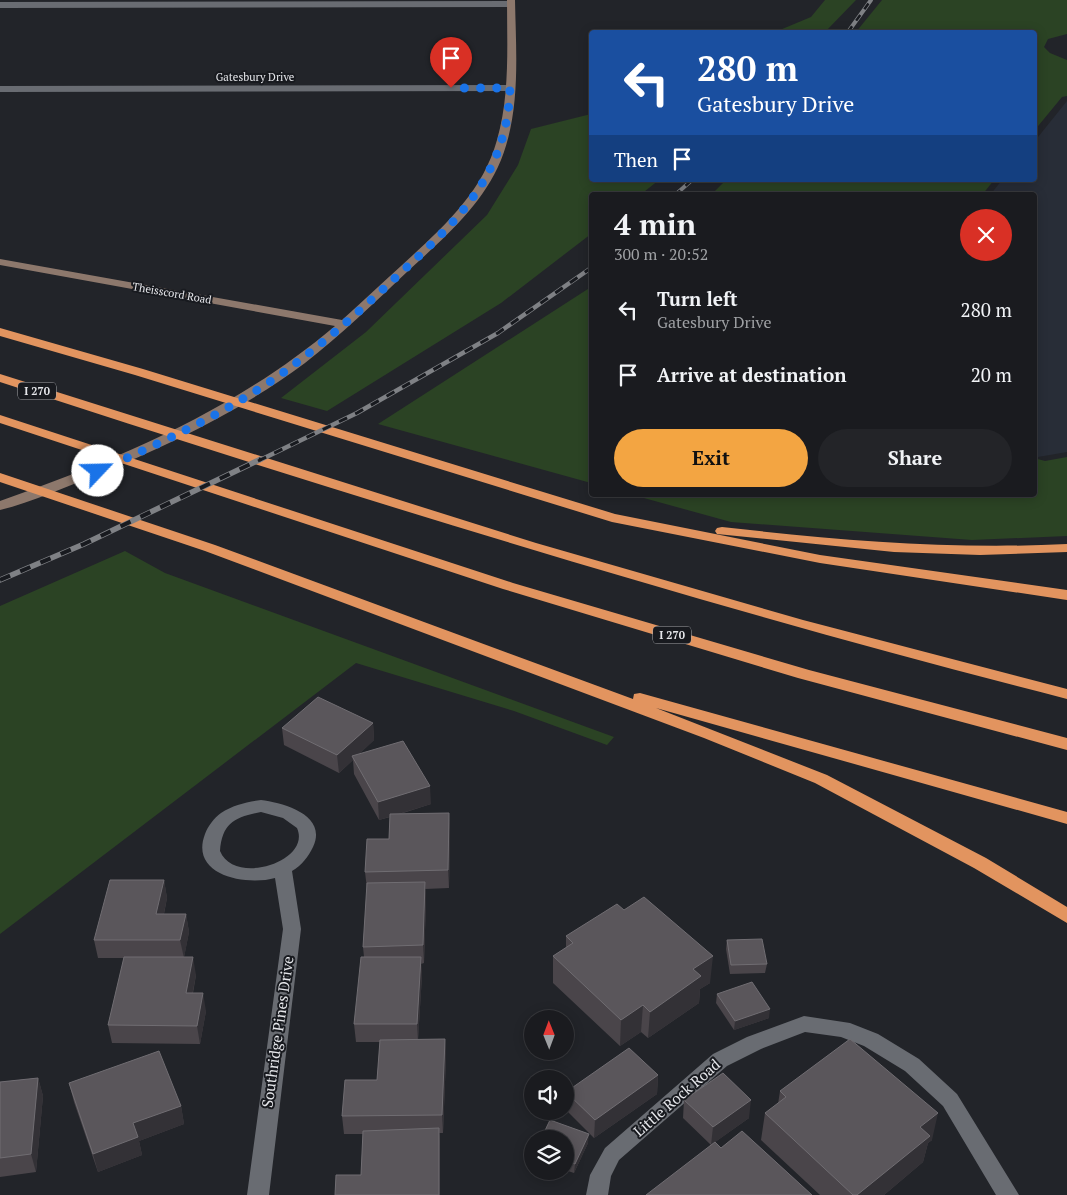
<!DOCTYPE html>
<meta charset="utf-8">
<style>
body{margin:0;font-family:"PT Serif",serif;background:#232428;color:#f1f3f6;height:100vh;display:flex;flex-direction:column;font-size:19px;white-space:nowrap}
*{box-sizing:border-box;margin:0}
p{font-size:16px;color:#9fa1a4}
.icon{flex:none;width:28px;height:28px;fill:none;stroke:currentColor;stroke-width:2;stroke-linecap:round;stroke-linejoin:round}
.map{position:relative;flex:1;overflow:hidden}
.drawer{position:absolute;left:589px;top:192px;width:448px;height:305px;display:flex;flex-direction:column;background:#1a1b1f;border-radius:5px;box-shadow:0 2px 12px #0003,0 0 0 1px #38393d}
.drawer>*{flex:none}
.banner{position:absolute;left:589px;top:30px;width:448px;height:152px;border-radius:5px;box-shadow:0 2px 12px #0003,0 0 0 1px #38393d;background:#1a4fa0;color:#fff;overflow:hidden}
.needle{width:32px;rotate:359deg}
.buttons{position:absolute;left:524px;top:1010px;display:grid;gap:10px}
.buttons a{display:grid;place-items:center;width:50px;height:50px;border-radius:50%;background:#1a1b1f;box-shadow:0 2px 12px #0003,0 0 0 1px #38393d;font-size:25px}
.pin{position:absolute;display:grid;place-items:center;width:42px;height:42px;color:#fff;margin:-51px -21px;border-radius:50% 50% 50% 0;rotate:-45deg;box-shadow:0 0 5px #0007}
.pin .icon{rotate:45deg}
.me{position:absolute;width:55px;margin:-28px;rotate:66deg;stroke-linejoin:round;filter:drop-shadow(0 0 4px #0008)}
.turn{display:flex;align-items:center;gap:18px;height:105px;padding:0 25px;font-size:22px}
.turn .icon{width:65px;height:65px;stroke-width:2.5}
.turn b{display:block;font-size:35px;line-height:42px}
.then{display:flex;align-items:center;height:48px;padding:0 25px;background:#0003;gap:10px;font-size:19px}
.round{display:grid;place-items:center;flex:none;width:52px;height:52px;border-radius:26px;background:#232428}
.summary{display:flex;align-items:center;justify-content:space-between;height:85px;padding:0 25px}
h1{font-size:30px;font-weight:800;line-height:38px}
.primary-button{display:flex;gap:10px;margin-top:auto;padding:10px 25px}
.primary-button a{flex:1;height:58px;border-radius:30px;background:#f3a542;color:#111;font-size:20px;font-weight:800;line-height:58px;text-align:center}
.primary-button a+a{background:#232428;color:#f1f3f6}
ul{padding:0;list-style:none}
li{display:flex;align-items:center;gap:15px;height:65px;padding:0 25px}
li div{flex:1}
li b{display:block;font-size:19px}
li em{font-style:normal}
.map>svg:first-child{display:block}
</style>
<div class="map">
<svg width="1067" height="1195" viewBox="0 0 1067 1195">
<rect width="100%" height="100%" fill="#222429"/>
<polygon fill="#282d37" points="1067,101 1067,452 1038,457 1034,456 1034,195 990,195 1002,180 1034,180 1034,142"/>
<g fill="#2b4324">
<polygon points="825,0 856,0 825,32 775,32 811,17"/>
<polygon points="882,0 1067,0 1067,34 1048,39 1044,47 1050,53 1067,60 1067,96 1062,97 1034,131 1034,32 856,32"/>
<polygon points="591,114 591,180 659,180 640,195 591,195 591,234 501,303 327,411 281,398 366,332 487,215 518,165 531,129"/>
<polygon points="726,180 994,180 982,195 711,195"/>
<polygon points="591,287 591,483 378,424"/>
<polygon points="1067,457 1067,536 972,540 731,522 633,495 1034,495 1034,458 1045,461"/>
<polygon points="125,551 165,573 614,737 607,745 514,711 356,663 0,934 0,606"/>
</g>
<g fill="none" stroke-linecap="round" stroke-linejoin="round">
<g fill="#696c72" fill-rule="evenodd">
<polygon points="0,2 511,1 515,4 511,7 0,8"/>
<polygon points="0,86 510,85 515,88 510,91 0,92"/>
<path d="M261,800C284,803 328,815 313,847C308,857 302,865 292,871L301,929L269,1195H247L283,929L275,878C247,886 189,876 205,834C208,826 214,818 221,813C233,805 247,802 261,800ZM261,812L283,818L297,828C312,862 234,886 220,851C222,823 235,817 261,812Z"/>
<polygon points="804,1016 850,1023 878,1034 919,1059 957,1094 1019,1195 996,1195 943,1106 905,1071 864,1046 841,1037 805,1032 761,1049 727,1066 619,1160 611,1176 608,1195 586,1195 590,1175 605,1148 713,1054 747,1037"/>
</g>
<path fill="#8d786c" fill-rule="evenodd" d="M507,0H515C516,53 521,110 501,160C482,206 443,239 408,271C374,303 341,335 305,363C242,410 169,445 96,475C65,487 33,502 0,510V501C120,459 237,409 335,326L0,265V259L342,320C362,302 381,284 401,266C441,229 482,194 497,140C510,95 507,46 507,0Z"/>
<g fill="#e2945f" fill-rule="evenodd">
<polygon points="0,328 143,369 615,514 820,555 1067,590 1067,600 820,563 612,522 135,375 0,336"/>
<path d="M0,374L536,543L803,620L1067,689V699C707,607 353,497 0,382Z"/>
<polygon points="0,415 513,583 809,670 1067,738 1067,750 798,678 503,589 0,423"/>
<polygon points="0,473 215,545 633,699 634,694 640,693 1067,812 1067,824 656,708 827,775 986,858 1067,907 1067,923 974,868 815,783 704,738 205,551 0,482"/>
<path d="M722,527C837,540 951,550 1067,544V552L980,555L894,552L717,534L715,531L717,528Z"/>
</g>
<g stroke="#7f8185" stroke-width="4">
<g id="rail-far2">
<polyline points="848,32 871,0"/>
<polyline points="675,195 692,180"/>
</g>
</g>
<g stroke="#7f8185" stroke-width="4.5">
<polyline id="rail-far1" points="258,461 357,413 498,333 591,268"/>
</g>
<g stroke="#7f8185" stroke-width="5.5">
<polyline id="rail" points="0,580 84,544 261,459"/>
</g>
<use href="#rail-far2" stroke="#181a1f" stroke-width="2.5" stroke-dasharray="7" stroke-linecap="butt"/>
<use href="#rail-far1" stroke="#181a1f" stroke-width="3" stroke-dasharray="9" stroke-linecap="butt"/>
<use href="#rail" stroke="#181a1f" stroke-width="4" stroke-dasharray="11" stroke-linecap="butt"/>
</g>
<g fill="#4a454a">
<polygon points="373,723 374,740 359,754 431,804 400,814 449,813 450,831 449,888 425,889 426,900 424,963 421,964 422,975 418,1039 445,1039 446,1057 443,1133 439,1133 440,1146 361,1175 363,1134 344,1134 342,1116 377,1080 380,1042 356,1042 354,1024 364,957 363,947 367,889 365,872 389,839 390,817 379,820 354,774 353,760 339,773 284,745 282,728"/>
<polygon points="164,880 167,898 164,914 186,914 189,932 184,957 196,975 193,993 206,1011 200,1044 112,1043 108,1025 124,958 98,958 94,940"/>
<polygon points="566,936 710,983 700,989 699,1003 648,1038 641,1032 620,1046 553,983 553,956 566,948"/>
<polygon points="727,940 767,964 765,973 730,974 726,949"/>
<polygon points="717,994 769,1018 734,1030 716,1003"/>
<polygon points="658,1075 657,1094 594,1138 566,1110 566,1092"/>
<polygon points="38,1078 43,1096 36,1172 0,1177 0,1082"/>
<polygon points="69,1083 181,1106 184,1124 139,1141 142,1155 98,1172 74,1102"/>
<polygon points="780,1091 932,1140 928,1143 923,1162 884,1195 820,1195 761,1140 765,1113 778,1104"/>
<polygon points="684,1100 749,1118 715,1142 721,1148 711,1145 683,1118"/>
<polygon points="565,1139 588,1143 574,1173 565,1170"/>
</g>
<g fill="#333136">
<polygon points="373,723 374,740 354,759 352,756 353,760 339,773 337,755"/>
<polygon points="430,786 431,804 379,820 378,802"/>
<polygon points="449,813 450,831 449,888 448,870"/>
<polygon points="164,880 167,898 160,932 156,914"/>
<polygon points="425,882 426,900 424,963 423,945"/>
<polygon points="186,914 189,932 184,958 180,940"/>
<polygon points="713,956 710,983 700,989 699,1003 648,1038 650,1012 693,969"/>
<polygon points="193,957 196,975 189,1011 186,993"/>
<polygon points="421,957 422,975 418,1042 417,1024"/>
<polygon points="203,993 206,1011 200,1044 197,1026"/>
<polygon points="643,1005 641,1032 620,1046 621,1020"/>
<polygon points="770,1009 769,1018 734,1030 735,1021"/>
<polygon points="445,1039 446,1057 443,1133 442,1115"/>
<polygon points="658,1075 657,1094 594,1138 595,1120"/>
<polygon points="38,1078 43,1096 36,1172 31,1154"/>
<polygon points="751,1100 749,1118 711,1145 713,1127"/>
<polygon points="181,1106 184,1124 139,1141 142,1155 98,1172 93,1154 133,1123"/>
<polygon points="938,1113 932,1140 928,1143 923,1162 884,1195 857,1195 920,1127"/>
<polygon points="439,1128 440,1146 440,1195 439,1195"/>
<polygon points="589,1134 588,1143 574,1173 575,1164"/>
</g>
<g fill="#5a565b" stroke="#706d72">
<polygon points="318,697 373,723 337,755 282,728"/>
<polygon points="403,741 430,786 378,802 352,756"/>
<polygon points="449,813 448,870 365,872 367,839 389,839 390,814"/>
<polygon points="110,880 164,880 156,914 186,914 180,940 94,940"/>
<polygon points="425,882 423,945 363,947 367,883"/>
<polygon points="644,897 713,956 693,969 701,976 650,1012 643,1005 621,1020 553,956 573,943 566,936 617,904 624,910"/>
<polygon points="762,939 767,964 731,965 727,940"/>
<polygon points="124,957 193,957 186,993 203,993 197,1026 108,1025"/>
<polygon points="361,957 421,957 417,1024 354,1024"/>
<polygon points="752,982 770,1009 735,1021 717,994"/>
<polygon points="445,1039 442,1115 342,1116 345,1080 377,1080 380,1040"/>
<polygon points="850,1039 938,1113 920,1127 930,1136 857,1195 853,1195 765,1113 786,1097 780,1091"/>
<polygon points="629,1048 658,1075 595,1120 566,1092"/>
<polygon points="159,1051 181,1106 133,1123 138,1137 93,1154 69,1083"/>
<polygon points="723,1073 751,1100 713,1127 684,1100"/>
<polygon points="38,1078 31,1154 0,1158 0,1082"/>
<polygon points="550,1120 589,1134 575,1164 565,1160 565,1139 541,1139"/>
<polygon points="439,1128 439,1195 335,1195 336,1175 361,1175 363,1131"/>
<polygon points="742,1131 812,1195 646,1195 715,1142 721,1148"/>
</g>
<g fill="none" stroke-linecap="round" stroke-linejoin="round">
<path stroke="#1a73e8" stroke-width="9" stroke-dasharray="0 16.2" d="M98,471C167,440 240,407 300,360C333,335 364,307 394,279C456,222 507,177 510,88H451"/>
</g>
<g text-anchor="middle" stroke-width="4" stroke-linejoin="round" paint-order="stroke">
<g font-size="11" fill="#e5e6ea" stroke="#181a1f">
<text x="255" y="81">Gatesbury Drive</text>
<text transform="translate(172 293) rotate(10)" y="4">Theisscord Road</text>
</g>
<g fill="#181a1f" stroke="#a8a9ad" stroke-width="1">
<rect x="18" y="382.5" width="38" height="17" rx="4"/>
<rect x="653" y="626.5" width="38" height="17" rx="4"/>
</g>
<g font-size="11" font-weight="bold" fill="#e5e6ea">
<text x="37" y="395">I 270</text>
<text x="672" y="639">I 270</text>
</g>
<g font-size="15" fill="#e5e6ea" stroke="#181a1f">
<text transform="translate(278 1032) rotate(-82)" y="5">Southridge Pines Drive</text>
<text transform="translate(677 1098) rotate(-41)" y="5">Little Rock Road</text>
</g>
</g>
</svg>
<div class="buttons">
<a><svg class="needle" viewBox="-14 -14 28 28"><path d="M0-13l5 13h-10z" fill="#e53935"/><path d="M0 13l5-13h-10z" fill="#9fa1a4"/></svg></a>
<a><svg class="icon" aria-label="sound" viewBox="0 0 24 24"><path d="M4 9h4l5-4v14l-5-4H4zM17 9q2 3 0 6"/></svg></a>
<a><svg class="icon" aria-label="layers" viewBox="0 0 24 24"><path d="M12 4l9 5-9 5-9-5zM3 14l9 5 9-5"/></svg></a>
</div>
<div class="pin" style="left:451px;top:88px;background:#d93025"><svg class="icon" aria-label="arrive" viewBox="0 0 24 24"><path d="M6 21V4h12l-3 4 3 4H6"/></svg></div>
<svg class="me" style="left:98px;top:471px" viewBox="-20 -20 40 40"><circle r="19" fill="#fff"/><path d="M0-13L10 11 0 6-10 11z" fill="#1a73e8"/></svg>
<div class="banner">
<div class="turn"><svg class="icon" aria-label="left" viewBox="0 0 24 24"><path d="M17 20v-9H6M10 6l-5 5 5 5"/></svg><div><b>280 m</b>Gatesbury Drive</div></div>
<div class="then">Then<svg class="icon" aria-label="arrive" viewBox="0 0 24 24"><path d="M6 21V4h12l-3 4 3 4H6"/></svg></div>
</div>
<section class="drawer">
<div class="summary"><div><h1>4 min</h1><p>300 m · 20:52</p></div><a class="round" style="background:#d93025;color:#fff"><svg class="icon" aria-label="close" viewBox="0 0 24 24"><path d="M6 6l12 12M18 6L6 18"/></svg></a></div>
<ul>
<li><svg class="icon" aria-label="left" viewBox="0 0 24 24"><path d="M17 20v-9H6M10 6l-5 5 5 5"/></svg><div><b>Turn left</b><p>Gatesbury Drive</p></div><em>280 m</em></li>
<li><svg class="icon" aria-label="arrive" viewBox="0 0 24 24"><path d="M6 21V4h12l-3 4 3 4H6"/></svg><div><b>Arrive at destination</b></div><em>20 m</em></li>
</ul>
<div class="primary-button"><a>Exit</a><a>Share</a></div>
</section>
</div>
